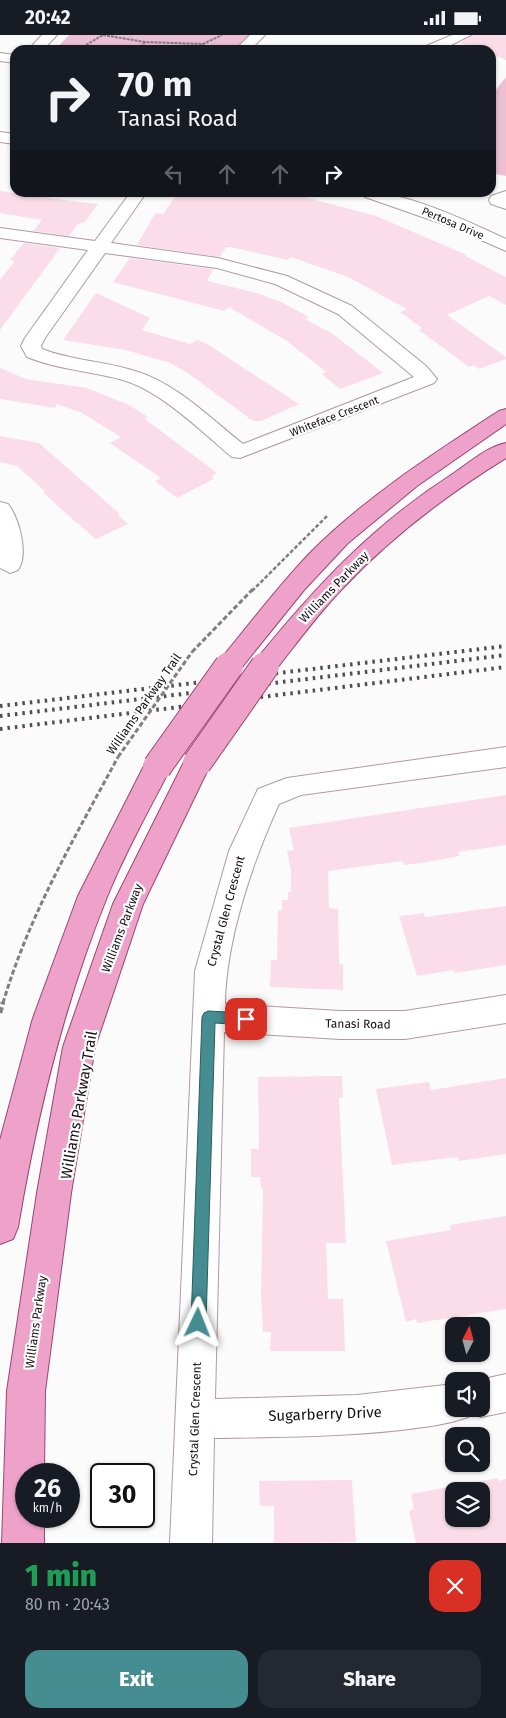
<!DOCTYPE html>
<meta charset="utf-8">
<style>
body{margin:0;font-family:"Fira Sans",sans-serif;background:#242831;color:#f1f3f6;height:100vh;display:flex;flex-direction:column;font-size:19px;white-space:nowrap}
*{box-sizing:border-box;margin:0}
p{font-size:16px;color:#9ea1a6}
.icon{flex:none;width:28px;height:28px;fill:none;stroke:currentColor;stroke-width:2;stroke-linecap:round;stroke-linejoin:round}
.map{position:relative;height:1508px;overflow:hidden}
.side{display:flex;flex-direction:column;background:#171b24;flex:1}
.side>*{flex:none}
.banner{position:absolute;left:10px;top:10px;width:486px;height:152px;border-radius:15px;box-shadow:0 1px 4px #0004;background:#171b24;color:#f1f3f6;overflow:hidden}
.needle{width:32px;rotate:6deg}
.controls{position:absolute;left:445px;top:1282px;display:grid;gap:10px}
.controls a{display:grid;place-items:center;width:45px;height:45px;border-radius:10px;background:#171b24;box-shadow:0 1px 4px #0004;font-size:25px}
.speed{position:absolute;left:15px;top:1428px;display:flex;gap:10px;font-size:25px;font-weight:700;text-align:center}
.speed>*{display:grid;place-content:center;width:65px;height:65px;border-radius:50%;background:#171b24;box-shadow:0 1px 4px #0004;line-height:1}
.speed small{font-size:12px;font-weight:400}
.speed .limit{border:2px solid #111;border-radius:8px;background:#fff;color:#111}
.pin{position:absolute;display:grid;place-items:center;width:42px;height:42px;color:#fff;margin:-21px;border-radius:10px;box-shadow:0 2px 8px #0006}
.me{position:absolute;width:55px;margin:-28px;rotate:2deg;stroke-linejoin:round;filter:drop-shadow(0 0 4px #0008)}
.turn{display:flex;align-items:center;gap:18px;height:105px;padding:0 25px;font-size:22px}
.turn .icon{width:65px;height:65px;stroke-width:2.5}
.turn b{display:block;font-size:35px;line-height:42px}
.lanes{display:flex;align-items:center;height:48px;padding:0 25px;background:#0003;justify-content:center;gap:25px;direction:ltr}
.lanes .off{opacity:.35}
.round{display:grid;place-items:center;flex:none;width:52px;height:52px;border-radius:15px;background:#242831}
.summary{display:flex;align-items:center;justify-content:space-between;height:85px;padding:0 25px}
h1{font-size:30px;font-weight:800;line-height:38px;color:#1e9e55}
.cta{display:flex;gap:10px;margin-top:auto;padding:10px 25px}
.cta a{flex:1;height:58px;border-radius:15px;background:#458d91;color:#fff;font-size:20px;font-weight:800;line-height:58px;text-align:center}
.cta a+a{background:#242831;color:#f1f3f6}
.status{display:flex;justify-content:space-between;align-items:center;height:35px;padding:0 25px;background:#171b24;direction:ltr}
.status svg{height:14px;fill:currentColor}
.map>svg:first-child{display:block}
</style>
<div class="status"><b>20:42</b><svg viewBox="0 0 49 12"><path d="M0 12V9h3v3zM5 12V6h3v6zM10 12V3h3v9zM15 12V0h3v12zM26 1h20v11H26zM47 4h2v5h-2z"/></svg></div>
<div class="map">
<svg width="506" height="1508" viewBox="0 0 506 1508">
<rect width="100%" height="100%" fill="#fbfbfb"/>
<g fill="#ecbfd3">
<polygon points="69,0 252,0 235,15 55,15"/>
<polygon points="506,42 506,141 491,138 491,61"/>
</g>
<g fill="#fbddea" fill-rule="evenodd">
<polygon points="473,0 506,0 506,25 491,19 491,15 480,15 460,8"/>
<polygon points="0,156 72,166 98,169 85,187 78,189 69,201 33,196 42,185 0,178"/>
<polygon points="178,158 289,158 376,181 467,220 465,221 506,242 506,270 489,261 447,280 506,322 506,324 479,334 474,330 469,332 419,295 422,293 400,277 407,274 348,242 291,222 287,225 231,212 226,212 220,222 137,210 153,182 156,178 163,179"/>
<polygon points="24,208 60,213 0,295 0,245 15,226 10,225"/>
<polygon points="130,223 213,234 207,246 257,258 283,268 309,282 305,284 333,299 383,338 340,354 322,339 326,337 287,306 229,272 224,276 113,247"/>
<polygon points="96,258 150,283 142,295 190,309 197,305 207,309 299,369 261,386 253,386 189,339 170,328 126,315 63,305"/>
<polygon points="0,333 26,344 87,353 129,370 148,382 145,384 217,438 211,441 214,444 177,463 155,446 161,443 110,408 121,402 82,378 57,369 55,373 0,364"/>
<polygon points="0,401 39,408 120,479 118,480 128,489 96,504 63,476 43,457 45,456 17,431 0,427"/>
<polygon points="506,760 506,810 458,817 460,821 427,827 404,830 403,826 328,836 329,873 338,874 339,929 343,929 343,955 270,952 271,925 277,925 278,875 282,876 282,865 288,865 288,857 291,856 291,836 287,816 294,815 289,793"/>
<polygon points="506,871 506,930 455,938 454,935 417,941 399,881 424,878 425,882"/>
<polygon points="342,1041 343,1062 339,1063 346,1208 326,1208 328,1264 343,1264 345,1316 270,1316 271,1297 263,1297 261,1260 263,1153 261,1153 260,1142 251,1142 251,1114 259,1114 258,1042"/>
<polygon points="506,1043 506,1119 459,1126 457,1122 392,1130 376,1054 429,1047 431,1055"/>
<polygon points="506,1181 506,1274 417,1288 416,1284 406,1287 386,1206 451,1195 450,1190"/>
<path d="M498,1443V1446L506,1444V1508H416L409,1476L414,1474L411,1459ZM454,1456H481V1484H454Z"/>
<polygon points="352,1445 356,1507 274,1508 274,1471 260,1471 259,1446"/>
</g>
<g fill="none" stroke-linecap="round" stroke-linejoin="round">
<g stroke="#b498a4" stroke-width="2">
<g id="minor">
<polygon points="42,0 57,0 43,15 28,15"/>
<polygon points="250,0 265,0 250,15 235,15"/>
<polygon points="452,0 471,0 441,15 422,15 424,12"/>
<polygon points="0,18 15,20 15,28 0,26"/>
<polygon points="0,97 15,99 15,109 0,107"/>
<polygon points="506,156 506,174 491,169 489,165 491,161"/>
<path d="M130,158H146L111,208L218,223L287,241L352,271L426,331L437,344L434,348L240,423L232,422C202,397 161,356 123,345C91,336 59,335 27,322L21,311L25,303L88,215L0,203V193L95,206ZM105,218L217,233L275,249L338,279L414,342L243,409C210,383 176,348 135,336C105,326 72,326 42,314L41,311L45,303Z"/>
<path d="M363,158C398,153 472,188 506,204V216L454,193L365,162Z"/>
<path d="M0,467L8,469C19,483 29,519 18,535L10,538L0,533Z"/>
<path d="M506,712V732L301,760L279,769C252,828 226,905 225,969L340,976H405L506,960V988L405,1004H340L224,997L215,1364L357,1360L454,1349V1374H481V1346H475L506,1339V1377L481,1382L469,1377L468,1382C446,1390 423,1392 401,1395C339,1402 276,1402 214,1403L212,1508H170L195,936L229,816L258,754L287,743Z"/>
</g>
</g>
<g stroke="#9c4673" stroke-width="2">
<g id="major">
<path d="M506,374V389L417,451L348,508L304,555L238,637L229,640L220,637L216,631L220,625C250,589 278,551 311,517C366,462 433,419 499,376Z"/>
<path d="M506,408V423C446,460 390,503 342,554C317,580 296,609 274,637L265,640L256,637L252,631L256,625C316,551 373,490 454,438C470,427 487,412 506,408Z"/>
<polygon points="197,718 207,721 211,728 143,869 95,1012 71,1158 45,1356 44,1439 26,1439 26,1481 44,1481 44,1508 2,1508 7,1356 37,1158 63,1012 113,869 187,721"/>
<path d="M157,722L167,725L171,732C149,775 125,817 107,862C64,968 37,1079 18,1192L13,1204L0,1209V1105L33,983L78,861L147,725Z"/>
</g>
</g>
<g stroke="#837e81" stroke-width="2" stroke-dasharray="3 1" stroke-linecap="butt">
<polyline points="103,0 145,7 203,9"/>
<polyline points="81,13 108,15"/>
<polyline points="71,15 81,13 103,0"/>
<polyline points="138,15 145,7"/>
<polyline points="197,15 203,9 222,0"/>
</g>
<polyline stroke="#837e81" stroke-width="2.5" stroke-dasharray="4 2" stroke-linecap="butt" points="252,556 327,481"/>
<g stroke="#837e81" stroke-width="3" stroke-dasharray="5 2.5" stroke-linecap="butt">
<polyline points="192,617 253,554"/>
<path d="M3,968C29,880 75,802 118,722"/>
</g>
<polyline stroke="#837e81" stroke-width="4.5" stroke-dasharray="6 3" stroke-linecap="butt" points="0,978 3,967"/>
<use href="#minor" fill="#fff" fill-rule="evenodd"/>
<use href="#major" fill="#eea2ca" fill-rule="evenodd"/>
<g stroke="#544c50" stroke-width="4" stroke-dasharray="2.5 5" stroke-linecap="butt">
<polyline points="0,671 506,611"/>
<polyline points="0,681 506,620"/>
<polyline points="0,694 506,632"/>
</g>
<g stroke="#9c4673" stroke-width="30" stroke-linecap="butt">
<g id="major-bridge">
<polyline points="197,728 265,631"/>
<polyline points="157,732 229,631"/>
</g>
</g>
<polyline stroke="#837e81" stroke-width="3" stroke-dasharray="5 2.5" stroke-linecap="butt" points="118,722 192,617"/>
<use href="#major-bridge" stroke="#eea2ca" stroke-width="28"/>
</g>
<polygon fill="#458d91" stroke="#2d5c5e" points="208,976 246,978 251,980 253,984 251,988 246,990 215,988 206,1288 204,1293 198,1296 193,1293 191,1288 202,982 204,978"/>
<g text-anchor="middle" stroke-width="4.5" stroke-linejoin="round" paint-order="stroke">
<g font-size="11" fill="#180e13" stroke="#fff">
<text transform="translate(453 188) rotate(23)" y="4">Pertosa Drive</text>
<text transform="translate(334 381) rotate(-21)" y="4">Whiteface Crescent</text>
</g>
<g font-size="12" fill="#180e13" stroke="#fff">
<text transform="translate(334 552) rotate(-46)" y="4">Williams Parkway</text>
<text transform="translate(144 669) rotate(-55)" y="4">Williams Parkway Trail</text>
<text transform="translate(226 876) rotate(-75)" y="4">Crystal Glen Crescent</text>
<text transform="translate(122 893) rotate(-69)" y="4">Williams Parkway</text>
<text transform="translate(358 989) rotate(1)" y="4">Tanasi Road</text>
<text transform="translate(36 1287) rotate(-82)" y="4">Williams Parkway</text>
<text transform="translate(195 1384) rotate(-88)" y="4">Crystal Glen Crescent</text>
</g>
<g font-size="15" fill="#180e13" stroke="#fff">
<text transform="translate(79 1070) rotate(-80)" y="5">Williams Parkway Trail</text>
<text transform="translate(325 1379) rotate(-2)" y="5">Sugarberry Drive</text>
</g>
</g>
</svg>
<div class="controls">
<a><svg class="needle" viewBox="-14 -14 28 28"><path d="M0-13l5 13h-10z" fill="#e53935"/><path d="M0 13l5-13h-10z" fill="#9ea1a6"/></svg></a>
<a><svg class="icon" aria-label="sound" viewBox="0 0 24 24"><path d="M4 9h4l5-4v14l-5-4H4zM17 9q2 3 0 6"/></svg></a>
<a><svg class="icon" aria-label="search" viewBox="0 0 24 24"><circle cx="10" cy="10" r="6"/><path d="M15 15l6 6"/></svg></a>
<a><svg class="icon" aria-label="layers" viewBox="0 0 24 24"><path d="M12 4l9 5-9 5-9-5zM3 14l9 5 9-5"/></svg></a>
</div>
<div class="speed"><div>26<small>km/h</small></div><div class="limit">30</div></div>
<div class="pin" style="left:246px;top:984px;background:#d93025"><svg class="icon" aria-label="arrive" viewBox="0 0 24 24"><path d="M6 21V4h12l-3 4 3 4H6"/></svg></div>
<svg class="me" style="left:198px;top:1288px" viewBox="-20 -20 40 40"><path d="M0-17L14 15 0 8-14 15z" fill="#458d91" stroke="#fff" stroke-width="4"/></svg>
<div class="banner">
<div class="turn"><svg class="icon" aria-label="right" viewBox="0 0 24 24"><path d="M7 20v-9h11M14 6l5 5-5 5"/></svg><div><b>70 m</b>Tanasi Road</div></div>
<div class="lanes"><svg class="icon off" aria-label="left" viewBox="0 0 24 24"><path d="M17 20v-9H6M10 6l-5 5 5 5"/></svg><svg class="icon off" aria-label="ahead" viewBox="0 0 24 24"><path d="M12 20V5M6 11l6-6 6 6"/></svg><svg class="icon off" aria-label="ahead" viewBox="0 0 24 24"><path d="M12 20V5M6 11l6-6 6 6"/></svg><svg class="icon" aria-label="right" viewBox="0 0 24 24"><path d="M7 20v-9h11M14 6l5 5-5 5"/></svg></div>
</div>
</div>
<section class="side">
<div class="summary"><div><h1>1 min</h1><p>80 m · 20:43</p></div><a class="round" style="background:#d93025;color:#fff"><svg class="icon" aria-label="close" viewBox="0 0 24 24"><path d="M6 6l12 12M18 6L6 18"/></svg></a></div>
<div class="cta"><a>Exit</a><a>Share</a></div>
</section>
